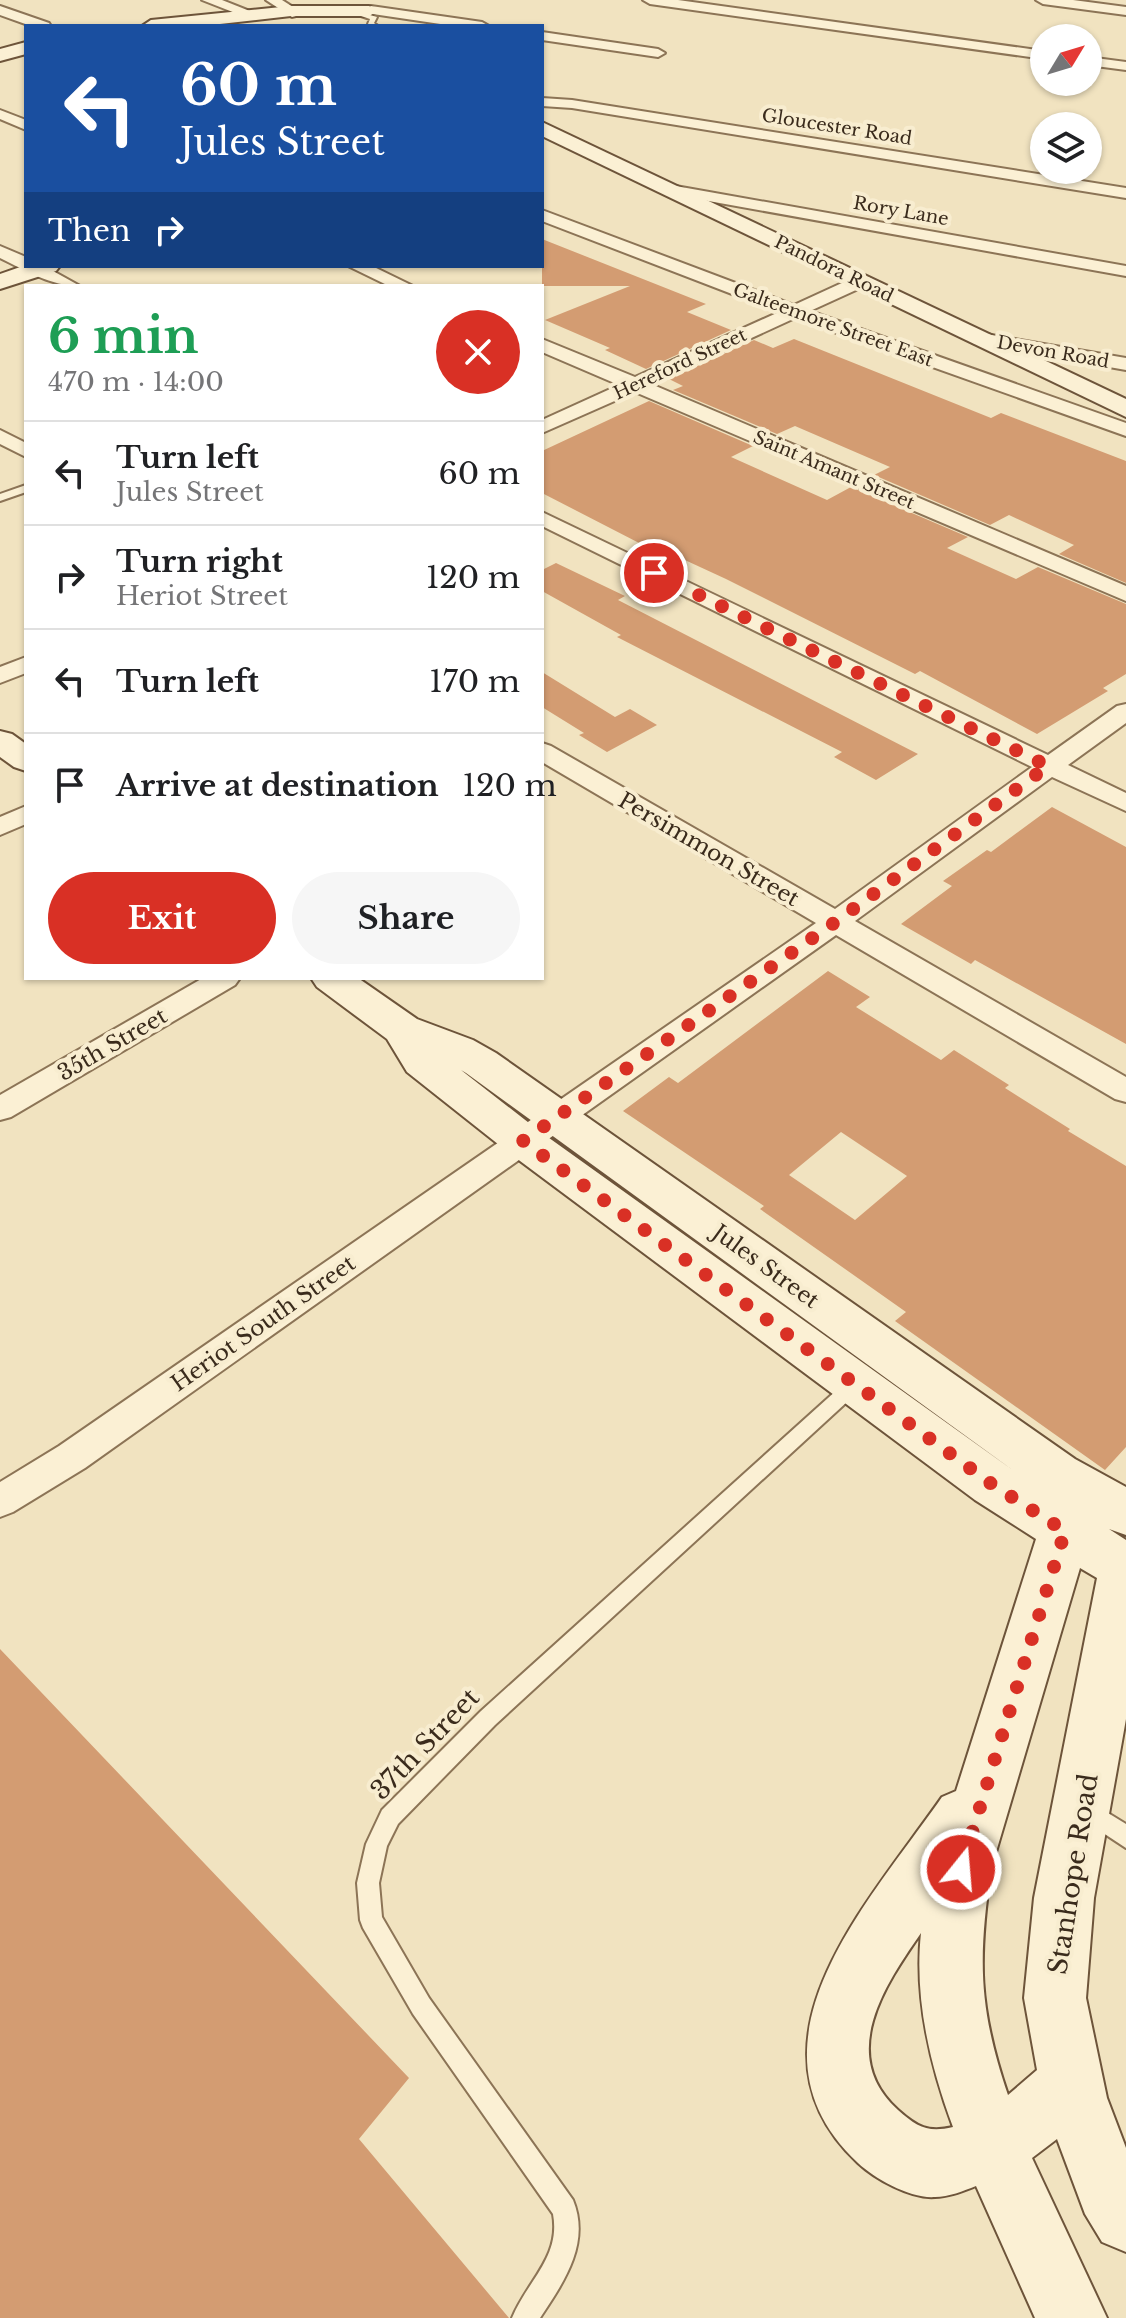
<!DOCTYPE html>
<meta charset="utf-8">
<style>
body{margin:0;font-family:"Libre Baskerville",serif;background:#f6f6f6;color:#202124;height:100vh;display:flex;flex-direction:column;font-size:30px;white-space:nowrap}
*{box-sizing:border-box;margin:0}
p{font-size:26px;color:#757577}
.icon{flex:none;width:44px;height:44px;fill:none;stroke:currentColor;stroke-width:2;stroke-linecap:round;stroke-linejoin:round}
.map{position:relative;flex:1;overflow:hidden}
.drawer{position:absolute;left:24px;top:284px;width:520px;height:696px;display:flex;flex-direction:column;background:#fff;border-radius:0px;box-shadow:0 2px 6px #0004}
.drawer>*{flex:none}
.hud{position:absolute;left:24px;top:24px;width:520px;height:244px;border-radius:0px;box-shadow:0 2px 6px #0004;background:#1a4fa0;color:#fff;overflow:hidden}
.needle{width:52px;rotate:52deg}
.fabs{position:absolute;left:1030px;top:24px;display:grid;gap:16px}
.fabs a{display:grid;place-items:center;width:72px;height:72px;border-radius:50%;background:#fff;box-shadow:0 2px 6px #0004;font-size:40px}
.pin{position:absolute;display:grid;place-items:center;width:68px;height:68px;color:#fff;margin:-34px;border:4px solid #fff;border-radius:50%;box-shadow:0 2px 8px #0007}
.me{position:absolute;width:88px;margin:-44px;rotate:17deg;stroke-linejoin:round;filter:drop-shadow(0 0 6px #0008)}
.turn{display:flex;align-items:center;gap:28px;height:168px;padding:0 24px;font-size:36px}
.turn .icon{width:104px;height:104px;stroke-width:2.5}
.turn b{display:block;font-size:56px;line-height:68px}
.then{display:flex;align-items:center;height:76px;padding:0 24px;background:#0003;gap:16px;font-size:30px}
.round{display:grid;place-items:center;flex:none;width:84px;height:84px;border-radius:42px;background:#f6f6f6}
.summary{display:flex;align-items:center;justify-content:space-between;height:136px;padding:0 24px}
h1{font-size:48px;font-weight:700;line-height:60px;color:#1e9e55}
.primary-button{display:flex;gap:16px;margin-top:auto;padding:16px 24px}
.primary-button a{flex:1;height:92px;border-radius:48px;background:#d93025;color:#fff;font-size:32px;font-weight:700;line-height:92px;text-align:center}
.primary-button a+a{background:#f6f6f6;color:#202124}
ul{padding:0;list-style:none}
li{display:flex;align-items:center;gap:24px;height:104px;padding:0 24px;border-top:2px solid #e0e0e0}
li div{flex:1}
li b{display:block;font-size:30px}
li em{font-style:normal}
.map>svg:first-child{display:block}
</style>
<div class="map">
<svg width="1126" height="2318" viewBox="0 0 1126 2318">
<rect width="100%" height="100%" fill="#f1e3c0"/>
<g fill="#d39c72" fill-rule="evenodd">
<polygon points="542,239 706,304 687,312 731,330 646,369 605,350 610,348 545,320 630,286 542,286"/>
<polygon points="794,339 991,418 1001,413 1126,461 1126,583 1059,554 1074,545 1009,515 990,525 874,475 890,467 795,426 777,434 673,390 683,386 669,379 754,340 773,348"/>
<polygon points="649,401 753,446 731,457 827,500 851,487 968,537 947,548 1016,579 1038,567 1126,604 1126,674 1103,688 1108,691 1037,734 920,671 915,674 726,579 648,543 643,545 542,493 542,451"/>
<polygon points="556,563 625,596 618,600 918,754 876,780 834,757 842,752 617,637 621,635 542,591 542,570"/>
<polygon points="542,672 615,717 630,709 657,725 607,752 579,735 584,733 542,707"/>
<polygon points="1052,807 1126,847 1126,1044 975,960 971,964 901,924 952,886 943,881 987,850 991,852"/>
<path d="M828,971L870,997L856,1007L941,1060L954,1050L1009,1085L1005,1088L1070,1129L1068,1131L1126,1166V1447L1105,1470L895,1321L906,1312L760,1209L764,1206L623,1111L669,1077L678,1083ZM841,1132L907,1176L855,1220L789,1175Z"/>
<polygon points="0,1649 409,2078 359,2139 509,2318 0,2318"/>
</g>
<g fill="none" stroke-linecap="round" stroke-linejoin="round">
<g stroke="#8c7456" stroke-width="4">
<g id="lane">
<polygon points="363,13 377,17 374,23 378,26 368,24 370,19 361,16"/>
<polygon points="26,485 26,492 0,501 0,494"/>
<path d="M854,1378L860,1380L863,1385L860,1390L495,1725L398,1824L387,1846L379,1883L382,1917L429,1998L573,2200C591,2244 563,2283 540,2318H512C527,2281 561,2257 553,2214L413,2014L363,1928L360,1920L357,1883L366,1844L382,1810L481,1711L848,1380Z"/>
<polygon points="1090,1802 1126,1824 1126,1848 1082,1819 1079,1812 1082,1805"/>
</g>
</g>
<g stroke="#8c7456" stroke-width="4">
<g id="street">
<polygon points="202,0 222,0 260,15 248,18"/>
<polygon points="266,0 282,0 304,14 292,17"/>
<polygon points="643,0 678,0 1044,51 1044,59 650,4"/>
<polygon points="1036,0 1073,0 1126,7 1126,15 1043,4"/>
<polygon points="0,6 49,23 51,26 31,26 0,15"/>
<polygon points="371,6 482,22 489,26 454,26 366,13 364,10"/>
<polygon points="542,32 658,49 665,53 658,57 542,40"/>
<polygon points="1088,57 1126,62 1126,70 1088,65"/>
<polygon points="542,98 572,100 1126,188 1126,198 572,108 542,106"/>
<polygon points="0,110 26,120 26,130 0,119"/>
<polygon points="670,185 1126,266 1126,276 664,193 662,190"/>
<polygon points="542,210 794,305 855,277 867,277 870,281 867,285 810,311 1126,423 1126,436 795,318 651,384 1126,586 1126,601 635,392 542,433 542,420 619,385 542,352 542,339 635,377 779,312 542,221"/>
<path d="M0,246L26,257V266H44L80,286C50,286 27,271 0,258Z"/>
<polygon points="348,266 372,266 413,286 389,286"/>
<polygon points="980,333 1126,358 1126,370 973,343 971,339 973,335"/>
<polygon points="0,430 26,443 26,457 0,444"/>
<polygon points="542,512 1048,755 1117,706 1126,704 1126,723 1068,765 1126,793 1126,811 1052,777 855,921 1126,1077 1126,1102 1115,1099 836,935 85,1468 13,1512 0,1517 0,1482 59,1446 816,923 542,762 542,743 551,746 835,909 1032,767 542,526"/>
<polygon points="26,657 26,673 0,683 0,667"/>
<polygon points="26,806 26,824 0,835 0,817"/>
<polygon points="203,978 240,978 235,985 11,1117 0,1120 0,1095"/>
</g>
</g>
<g stroke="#6d543a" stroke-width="4">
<g id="secondary">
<polygon points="291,6 369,6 378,11 369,16 291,16 202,26 142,26 151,20"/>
<polygon points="26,42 26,54 0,61 0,49"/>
<polygon points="542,122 1126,399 1126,417 542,136"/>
<polygon points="26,265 60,266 56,271 0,289 0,274"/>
<polygon points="0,731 12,734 26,744 26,771 14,767 0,757"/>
<path d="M311,978H358L417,1019L473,1040L496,1053L1075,1459L1126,1487V1535L1109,1529L1126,1540V1719L1094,1898L1086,1998L1107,2098L1126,2148V2252L1102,2242L1085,2214L1057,2139L1032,2158L1107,2318H1035L976,2186C963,2191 949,2197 935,2197C911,2199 875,2179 858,2163C732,2045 870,1901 942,1797L956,1791L1036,1539L975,1500L508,1152L407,1072L387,1039L317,987ZM461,1070L466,1073L1014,1471L538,1130ZM1080,1568L1097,1578L1034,1898L1024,1998L1037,2070L1008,2095C978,2007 978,1959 991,1869ZM921,1933C914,1999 930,2065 953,2127C928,2133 917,2127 898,2110C837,2055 885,1985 921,1933Z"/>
</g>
</g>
<use href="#lane" fill="#fbf0d4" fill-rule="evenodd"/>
<use href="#street" fill="#fbf0d4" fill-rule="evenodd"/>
<use href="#secondary" fill="#fbf0d4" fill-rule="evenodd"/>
</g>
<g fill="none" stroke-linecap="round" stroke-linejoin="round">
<polyline stroke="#d93025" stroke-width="14" stroke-dasharray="0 25.2" points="654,573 1048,766 834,923 523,1141 993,1485 1065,1531 961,1869"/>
</g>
<g text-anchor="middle" stroke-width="8" stroke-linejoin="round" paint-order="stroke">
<g font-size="18" fill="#3a2b1c" stroke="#f8edd0">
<text transform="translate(837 127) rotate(9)" y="6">Gloucester Road</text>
<text transform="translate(901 211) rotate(10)" y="6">Rory Lane</text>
<text transform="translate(834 269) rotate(26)" y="6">Pandora Road</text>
<text transform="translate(833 325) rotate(20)" y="6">Galteemore Street East</text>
<text transform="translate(1053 352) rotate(10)" y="6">Devon Road</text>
<text transform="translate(680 364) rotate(-25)" y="6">Hereford Street</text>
<text transform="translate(834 470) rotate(23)" y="6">Saint Amant Street</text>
</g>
<g font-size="22" fill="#3a2b1c" stroke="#f8edd0">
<text transform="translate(709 849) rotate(30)" y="8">Persimmon Street</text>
<text transform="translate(112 1044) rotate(-30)" y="8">35th Street</text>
<text transform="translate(766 1266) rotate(36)" y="8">Jules Street</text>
<text transform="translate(263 1323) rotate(-35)" y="8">Heriot South Street</text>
</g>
<g font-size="26" fill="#3a2b1c" stroke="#f8edd0">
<text transform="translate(425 1744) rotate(-46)" y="9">37th Street</text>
<text transform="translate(1073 1874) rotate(-81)" y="9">Stanhope Road</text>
</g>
</g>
</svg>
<div class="fabs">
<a><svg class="needle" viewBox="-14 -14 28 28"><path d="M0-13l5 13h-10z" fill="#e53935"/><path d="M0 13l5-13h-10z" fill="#757577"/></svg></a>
<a><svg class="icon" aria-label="layers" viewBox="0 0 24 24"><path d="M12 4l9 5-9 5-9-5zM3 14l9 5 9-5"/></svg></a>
</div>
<div class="pin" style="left:654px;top:573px;background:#d93025"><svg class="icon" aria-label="arrive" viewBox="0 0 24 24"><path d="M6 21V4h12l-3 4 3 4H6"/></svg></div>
<svg class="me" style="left:961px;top:1869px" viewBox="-20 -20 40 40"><circle r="17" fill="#d93025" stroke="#fff" stroke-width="3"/><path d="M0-11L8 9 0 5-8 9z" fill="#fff"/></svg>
<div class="hud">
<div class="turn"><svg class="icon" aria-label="left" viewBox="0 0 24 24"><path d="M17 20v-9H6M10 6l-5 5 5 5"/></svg><div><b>60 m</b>Jules Street</div></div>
<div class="then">Then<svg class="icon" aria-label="right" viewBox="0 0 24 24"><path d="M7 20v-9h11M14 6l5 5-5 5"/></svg></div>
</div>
<section class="drawer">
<div class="summary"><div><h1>6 min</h1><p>470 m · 14:00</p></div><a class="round" style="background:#d93025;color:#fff"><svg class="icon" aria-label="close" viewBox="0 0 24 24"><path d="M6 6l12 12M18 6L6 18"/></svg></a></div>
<ul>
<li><svg class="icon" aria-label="left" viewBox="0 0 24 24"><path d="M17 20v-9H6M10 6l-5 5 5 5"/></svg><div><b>Turn left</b><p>Jules Street</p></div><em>60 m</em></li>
<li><svg class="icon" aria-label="right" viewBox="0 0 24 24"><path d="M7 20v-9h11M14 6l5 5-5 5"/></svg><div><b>Turn right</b><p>Heriot Street</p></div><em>120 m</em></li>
<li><svg class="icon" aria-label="left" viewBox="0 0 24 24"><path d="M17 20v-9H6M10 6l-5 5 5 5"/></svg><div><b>Turn left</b></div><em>170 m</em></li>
<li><svg class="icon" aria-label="arrive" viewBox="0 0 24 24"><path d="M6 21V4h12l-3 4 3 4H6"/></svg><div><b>Arrive at destination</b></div><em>120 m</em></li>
</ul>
<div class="primary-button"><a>Exit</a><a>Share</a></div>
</section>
</div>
